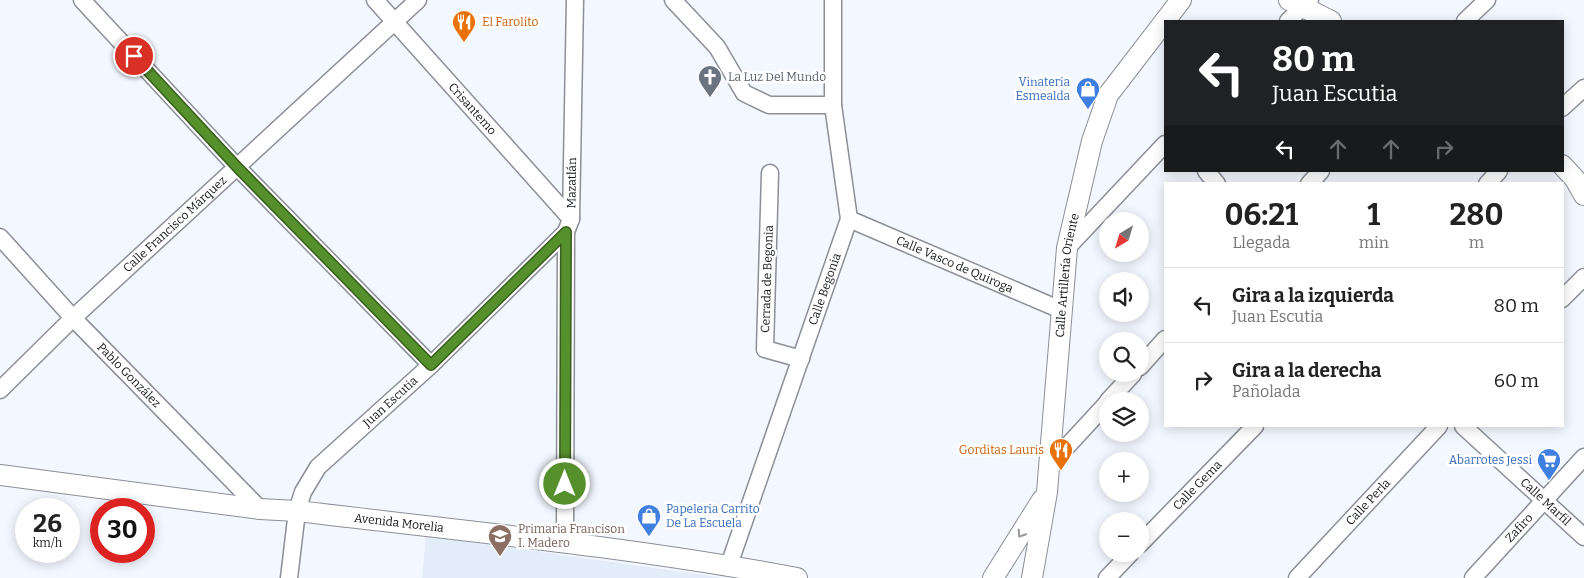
<!DOCTYPE html>
<html lang="es">
<meta charset="utf-8">
<style>
body{margin:0;font-family:Bitter,serif;background:#f6f6f6;color:#222;height:100vh;display:flex;flex-direction:column;font-size:19px;white-space:nowrap}
*{box-sizing:border-box;margin:0}
p{font-size:16px;color:#767676}
.icon{flex:none;width:28px;height:28px;fill:none;stroke:currentColor;stroke-width:2;stroke-linecap:round;stroke-linejoin:round}
.map{position:relative;flex:1;overflow:hidden}
.drawer{position:absolute;left:1164px;top:182px;width:400px;height:245px;display:flex;flex-direction:column;background:#fff;border-radius:0px;box-shadow:0 2px 12px #0003}
.drawer>*{flex:none}
.banner{position:absolute;left:1164px;top:20px;width:400px;height:152px;border-radius:0px;box-shadow:0 2px 12px #0003;background:#202124;color:#fff;overflow:hidden}
.needle{width:32px;rotate:218deg}
.fabs{position:absolute;left:1099px;top:212px;display:grid;gap:10px}
.fabs a{display:grid;place-items:center;width:50px;height:50px;border-radius:50%;background:#fff;box-shadow:0 2px 12px #0003;font-size:25px}
.speed{position:absolute;left:15px;top:498px;display:flex;gap:10px;font-size:25px;font-weight:700;text-align:center}
.speed>*{display:grid;place-content:center;width:65px;height:65px;border-radius:50%;background:#fff;box-shadow:0 2px 12px #0003;line-height:1}
.speed small{font-size:12px;font-weight:400}
.speed .limit{border:8px solid #d22;background:#fff;color:#111}
.pin{position:absolute;display:grid;place-items:center;width:42px;height:42px;color:#fff;margin:-21px;border:2px solid #fff;border-radius:50%;box-shadow:0 1px 5px #0007}
.me{position:absolute;width:55px;margin:-28px;rotate:0deg;stroke-linejoin:round;filter:drop-shadow(0 0 4px #0008)}
.turn{display:flex;align-items:center;gap:18px;height:105px;padding:0 25px;font-size:22px}
.turn .icon{width:65px;height:65px;stroke-width:2.5}
.turn b{display:block;font-size:35px;line-height:42px}
.lanes{display:flex;align-items:center;height:48px;padding:0 25px;background:#0003;justify-content:center;gap:25px;direction:ltr}
.lanes .off{opacity:.35}
.eta{display:flex;justify-content:space-evenly;align-items:center;height:85px;text-align:center}
.eta b{font-size:30px;font-weight:700;line-height:35px}
ul{padding:0;list-style:none}
li{display:flex;align-items:center;gap:15px;height:75px;padding:0 25px;border-top:1px solid #e0e0e0}
li div{flex:1}
li b{display:block;font-size:19px}
li em{font-style:normal}
.map>svg:first-child{display:block}
</style>
<div class="map">
<svg width="1584" height="578" viewBox="0 0 1584 578">
<rect width="100%" height="100%" fill="#f3f7ff"/>
<polygon fill="#e3ecf9" points="426,536 725,578 422,578"/>
<g fill="none" stroke-linecap="round" stroke-linejoin="round">
<g stroke="#8b8f96" stroke-width="19">
<g id="minor">
<polyline points="82,0 238,168 431,365"/>
<path id="s1" d="M375,0L571,219"/>
<polyline points="673,0 717,47 744,93 769,105 833,105"/>
<polyline points="1288,21 1310,0"/>
<polyline points="1465,21 1487,0"/>
<polyline points="1562,108 1584,88"/>
<polyline points="1206,171 1217,184"/>
<polyline points="770,173 765,349 801,359"/>
<polyline points="1309,184 1321,171"/>
<polyline points="1487,184 1499,171"/>
<path id="s2" d="M849,219L1061,310"/>
<path id="s3" d="M0,237L73,318L260,509"/>
<polyline points="1067,248 1165,144"/>
<polyline points="1562,299 1584,277"/>
<polyline points="1140,367 1165,339"/>
<path id="s4" d="M0,390L73,318L418,0"/>
<polyline points="1108,401 1133,374"/>
<path id="s5" d="M1463,426L1584,537"/>
<polyline points="1049,466 1108,402"/>
<path id="s6" d="M565,543L566,232L571,219L575,0"/>
<path id="s7" d="M1140,544L1255,426"/>
<path id="s8" d="M729,565L849,219L833,105V0"/>
<path id="s9" d="M289,578L297,511L303,492L318,467L431,365L566,232"/>
<polyline points="1107,578 1130,554"/>
<path id="s10" d="M1297,578L1439,426"/>
<path id="s11" d="M1473,578L1584,457"/>
</g>
</g>
<g stroke="#8b8f96" stroke-width="22">
<g id="tertiary">
<polyline points="1289,0 1331,21"/>
<polyline points="1562,165 1575,179 1584,195"/>
<path id="s12" d="M0,475L260,509L297,511C464,531 632,547 797,578"/>
<polyline points="993,578 1042,500"/>
<path id="s13" d="M1032,578L1047,492L1067,248L1092,141L1108,95L1181,0"/>
</g>
</g>
<use href="#minor" stroke="#fff" stroke-width="16"/>
<use href="#tertiary" stroke="#fff" stroke-width="20"/>
</g>
<defs><path id="oneway-chevron" d="M-2-3.5L2.5 0L-2 3.5" fill="none" stroke-width="1.6" stroke-linecap="round" stroke-linejoin="round" transform="scale(1.25)"/></defs>
<use stroke="#959697" href="#oneway-chevron" transform="translate(1021 534) rotate(122)"/>
<g fill="none" stroke-linecap="round" stroke-linejoin="round">
<g stroke="#385e1d" stroke-width="12">
<polyline id="route" points="134,56 238,168 431,365 566,232 565,484"/>
</g>
<use href="#route" stroke="#56902d" stroke-width="9"/>
</g>
<defs>
<g id="restaurant-pin" transform="scale(1.25)"><path d="M0 17L-7.5 6A9.5 9.5 0 1 1 7.5 6Z" fill="#e8710a" stroke="#fff"/><path d="M-5-6h1v4h1v-4h1v4h1v-4h1v5L-1.5 .5V6h-2V.5L-5-1ZM5-6V6H3V1.5H1.5Q1.5-4 5-6Z" fill="#fff"/></g>
<g id="church-pin" transform="scale(1.25)"><path d="M0 17L-7.5 6A9.5 9.5 0 1 1 7.5 6Z" fill="#6b7280" stroke="#fff"/><path d="M-1.2-6h2.4v3.5h3.3v2.4h-3.3V6h-2.4V-.1h-3.3v-2.4h3.3Z" fill="#fff"/></g>
<g id="shop-pin" transform="scale(1.25)"><path d="M0 17L-7.5 6A9.5 9.5 0 1 1 7.5 6Z" fill="#3f7fe0" stroke="#fff"/><path d="M-5-2.5h2.3a2.7 3.5 0 0 1 5.4 0H5L5.5 6h-11ZM-1.5-2.5h3a1.5 2.3 0 0 0-3 0Z" fill="#fff"/></g>
<g id="supermarket-pin" transform="scale(1.25)"><path d="M0 17L-7.5 6A9.5 9.5 0 1 1 7.5 6Z" fill="#3f7fe0" stroke="#fff"/><path d="M-6-5.5h2.5l.6 2H6L4.5 2H-2.5L-4.4-4H-6ZM-1.5 3.2a1.3 1.3 0 1 0 .1 0ZM3 3.2a1.3 1.3 0 1 0 .1 0Z" fill="#fff"/></g>
<g id="school-pin" transform="scale(1.25)"><path d="M0 17L-7.5 6A9.5 9.5 0 1 1 7.5 6Z" fill="#8d6e63" stroke="#fff"/><path d="M0-5L7-2L0 1L-7-2ZM-4 1L0 2.5L4 1V4Q0 6-4 4Z" fill="#fff"/></g>
</defs>
<g fill-rule="evenodd">
<use href="#restaurant-pin" x="464" y="22"/>
<use href="#church-pin" x="710" y="77"/>
<use href="#shop-pin" x="1088" y="89"/>
<use href="#restaurant-pin" x="1061" y="450"/>
<use href="#supermarket-pin" x="1549" y="460"/>
<use href="#shop-pin" x="649" y="516"/>
<use href="#school-pin" x="500" y="536"/>
</g>
<g text-anchor="middle" stroke-width="5" stroke-linejoin="round" paint-order="stroke">
<g font-size="12" fill="#c56008" stroke="#fff" text-anchor="start">
<text x="482" y="26">El Farolito</text>
<text x="1044" y="454" text-anchor="end">Gorditas Lauris</text>
</g>
<g font-size="12" fill="#5b616d" stroke="#fff" text-anchor="start">
<text x="728" y="81">La Luz Del Mundo</text>
</g>
<g font-size="12" fill="#366cbe" stroke="#fff" text-anchor="end">
<text x="1070" y="86">Vinateria<tspan x="1070" dy="14">Esmealda</tspan></text>
<text x="1532" y="464">Abarrotes Jessi</text>
<text x="666" y="513" text-anchor="start">Papeleria Carrito<tspan x="666" dy="14">De La Escuela</tspan></text>
</g>
<g font-size="12" fill="#131518" stroke="#fff">
<text dy="4" stroke="none"><textPath href="#s1" startOffset="146">Crisantemo</textPath></text>
<text dy="4" stroke="none"><textPath href="#s6" startOffset="361">Mazatlán</textPath></text>
<text dy="4" stroke="none"><textPath href="#s4" startOffset="241">Calle Francisco Márquez</textPath></text>
<text dy="4" stroke="none"><textPath href="#s2" startOffset="115">Calle Vasco de Quiroga</textPath></text>
<text dy="4" stroke="none"><textPath href="#s13" startOffset="305">Calle Artillería Oriente</textPath></text>
<text transform="translate(767 279) rotate(-88)" y="4">Cerrada de Begonia</text>
<text dy="4" stroke="none"><textPath href="#s8" startOffset="292">Calle Begonia</textPath></text>
<text dy="4" stroke="none"><textPath href="#s3" startOffset="189">Pablo González</textPath></text>
<text dy="4" stroke="none"><textPath href="#s9" startOffset="214">Juan Escutia</textPath></text>
<text dy="4" stroke="none"><textPath href="#s7" startOffset="82">Calle Gema</textPath></text>
<text dy="4" stroke="none"><textPath href="#s10" startOffset="104">Calle Perla</textPath></text>
<text dy="4" stroke="none"><textPath href="#s5" startOffset="112">Calle Marfil</textPath></text>
<text dy="4" stroke="none"><textPath href="#s12" startOffset="402">Avenida Morelia</textPath></text>
<text dy="4" stroke="none"><textPath href="#s11" startOffset="68">Zafiro</textPath></text>
</g>
<g font-size="12" fill="#785e54" stroke="#fff" text-anchor="start">
<text x="518" y="533">Primaria Francison<tspan x="518" dy="14">I. Madero</tspan></text>
</g>
</g>
</svg>
<div class="fabs">
<a><svg class="needle" viewBox="-14 -14 28 28"><path d="M0-13l5 13h-10z" fill="#e53935"/><path d="M0 13l5-13h-10z" fill="#767676"/></svg></a>
<a><svg class="icon" aria-label="sound" viewBox="0 0 24 24"><path d="M4 9h4l5-4v14l-5-4H4zM17 9q2 3 0 6"/></svg></a>
<a><svg class="icon" aria-label="search" viewBox="0 0 24 24"><circle cx="10" cy="10" r="6"/><path d="M15 15l6 6"/></svg></a>
<a><svg class="icon" aria-label="layers" viewBox="0 0 24 24"><path d="M12 4l9 5-9 5-9-5zM3 14l9 5 9-5"/></svg></a>
<a>+</a>
<a>−</a>
</div>
<div class="speed"><div>26<small>km/h</small></div><div class="limit">30</div></div>
<div class="pin" style="left:134px;top:56px;background:#d93025"><svg class="icon" aria-label="arrive" viewBox="0 0 24 24"><path d="M6 21V4h12l-3 4 3 4H6"/></svg></div>
<svg class="me" style="left:565px;top:484px" viewBox="-20 -20 40 40"><circle r="17" fill="#56902d" stroke="#fff" stroke-width="3"/><path d="M0-11L8 9 0 5-8 9z" fill="#fff"/></svg>
<div class="banner">
<div class="turn"><svg class="icon" aria-label="left" viewBox="0 0 24 24"><path d="M17 20v-9H6M10 6l-5 5 5 5"/></svg><div><b>80 m</b>Juan Escutia</div></div>
<div class="lanes"><svg class="icon" aria-label="left" viewBox="0 0 24 24"><path d="M17 20v-9H6M10 6l-5 5 5 5"/></svg><svg class="icon off" aria-label="ahead" viewBox="0 0 24 24"><path d="M12 20V5M6 11l6-6 6 6"/></svg><svg class="icon off" aria-label="ahead" viewBox="0 0 24 24"><path d="M12 20V5M6 11l6-6 6 6"/></svg><svg class="icon off" aria-label="right" viewBox="0 0 24 24"><path d="M7 20v-9h11M14 6l5 5-5 5"/></svg></div>
</div>
<section class="drawer">
<div class="eta">
<div><b>06:21</b><p>Llegada</p></div>
<div><b>1</b><p>min</p></div>
<div><b>280</b><p>m</p></div>
</div>
<ul>
<li><svg class="icon" aria-label="left" viewBox="0 0 24 24"><path d="M17 20v-9H6M10 6l-5 5 5 5"/></svg><div><b>Gira a la izquierda</b><p>Juan Escutia</p></div><em>80 m</em></li>
<li><svg class="icon" aria-label="right" viewBox="0 0 24 24"><path d="M7 20v-9h11M14 6l5 5-5 5"/></svg><div><b>Gira a la derecha</b><p>Pañolada</p></div><em>60 m</em></li>
</ul>
</section>
</div>
